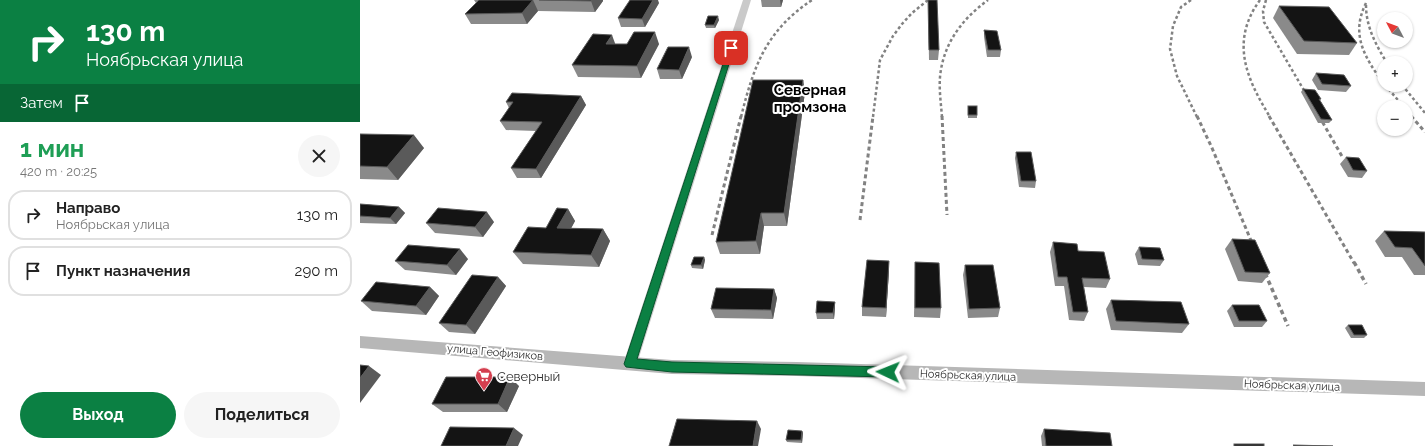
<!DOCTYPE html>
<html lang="ru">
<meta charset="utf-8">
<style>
body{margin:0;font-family:Raleway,sans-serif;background:#f6f6f6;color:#222;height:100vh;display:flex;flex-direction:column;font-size:15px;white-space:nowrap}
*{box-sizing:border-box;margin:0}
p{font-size:13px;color:#767676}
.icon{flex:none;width:22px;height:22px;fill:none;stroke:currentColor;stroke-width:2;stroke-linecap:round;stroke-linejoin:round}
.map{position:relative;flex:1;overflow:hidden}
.drawer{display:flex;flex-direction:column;background:#fff;width:360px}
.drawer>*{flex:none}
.guide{background:#0b8043;color:#fff;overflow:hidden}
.needle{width:26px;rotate:311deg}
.buttons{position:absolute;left:1017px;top:12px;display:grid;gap:8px}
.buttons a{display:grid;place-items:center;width:36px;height:36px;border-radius:50%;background:#fff;box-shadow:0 1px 3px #0004;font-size:20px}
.pin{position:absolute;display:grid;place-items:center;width:34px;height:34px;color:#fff;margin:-17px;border-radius:8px;box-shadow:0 2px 6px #0006}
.me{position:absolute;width:44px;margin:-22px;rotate:272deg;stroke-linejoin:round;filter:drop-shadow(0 0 3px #0008)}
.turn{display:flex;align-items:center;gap:14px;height:84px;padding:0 20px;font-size:18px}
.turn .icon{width:52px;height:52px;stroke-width:2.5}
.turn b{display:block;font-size:28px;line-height:34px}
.then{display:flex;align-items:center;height:38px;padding:0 20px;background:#0003;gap:8px;font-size:15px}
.round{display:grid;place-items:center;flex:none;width:42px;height:42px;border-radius:21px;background:#f6f6f6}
.headline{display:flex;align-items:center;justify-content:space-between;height:68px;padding:0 20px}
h1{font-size:24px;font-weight:700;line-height:30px;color:#1e9e55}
.action{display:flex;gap:8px;margin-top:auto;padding:8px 20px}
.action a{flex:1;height:46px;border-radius:24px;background:#0b8043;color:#fff;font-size:16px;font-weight:700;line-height:46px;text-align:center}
.action a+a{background:#f6f6f6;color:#222}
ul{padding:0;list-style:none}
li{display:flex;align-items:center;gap:12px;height:50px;margin:0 8px 6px;padding:0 12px;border:2px solid #e0e0e0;border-radius:16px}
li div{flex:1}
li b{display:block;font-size:15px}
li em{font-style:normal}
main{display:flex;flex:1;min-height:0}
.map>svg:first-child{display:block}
</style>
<main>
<section class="drawer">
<div class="guide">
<div class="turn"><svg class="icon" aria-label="right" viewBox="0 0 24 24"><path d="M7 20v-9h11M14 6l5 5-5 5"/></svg><div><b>130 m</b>Ноябрьская улица</div></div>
<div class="then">Затем<svg class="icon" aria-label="arrive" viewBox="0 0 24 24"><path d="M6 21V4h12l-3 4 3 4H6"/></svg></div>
</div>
<div class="headline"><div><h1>1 мин</h1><p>420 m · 20:25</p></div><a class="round"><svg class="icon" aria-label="close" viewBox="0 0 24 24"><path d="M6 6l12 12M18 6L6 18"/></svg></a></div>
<ul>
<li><svg class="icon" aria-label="right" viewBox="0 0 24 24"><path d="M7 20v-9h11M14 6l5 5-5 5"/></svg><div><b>Направо</b><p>Ноябрьская улица</p></div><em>130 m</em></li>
<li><svg class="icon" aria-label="arrive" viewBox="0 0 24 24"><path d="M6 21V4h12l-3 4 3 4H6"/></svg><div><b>Пункт назначения</b></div><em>290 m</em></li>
</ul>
<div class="action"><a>Выход</a><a>Поделиться</a></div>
</section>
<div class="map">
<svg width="1065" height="446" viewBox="0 0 1065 446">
<rect width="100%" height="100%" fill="#fff"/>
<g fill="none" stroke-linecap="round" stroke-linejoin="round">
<polygon fill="#cacaca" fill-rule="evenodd" points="383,0 391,0 277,364 275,368 270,370 265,368 263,364"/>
<polygon fill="#b7b7b7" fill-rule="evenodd" points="0,336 312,360 437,362 1065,382 1065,396 437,376 312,374 0,348"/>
<g stroke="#828282" stroke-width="2.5" stroke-dasharray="3 2.5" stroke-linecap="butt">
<polyline points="831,0 821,7 813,26 810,49 817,76 837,117"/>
<path d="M900,0C870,41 886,78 910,117"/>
<polyline points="906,0 903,11 904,22 949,99"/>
<path d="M1006,3C990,35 1005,58 1024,84"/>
<path d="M1006,5C1006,27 1016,45 1027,63"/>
<polyline points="1025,85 1044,107"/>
<polyline points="1042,85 1065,113"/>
<polyline points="1046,110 1052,117"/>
<polyline points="958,114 960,117"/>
<path d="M381,117C394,65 406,31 452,0"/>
<polyline points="513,117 520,60 533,36 542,24 552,13 568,0"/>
<path d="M582,117C581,104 579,90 580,77C583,44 602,19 628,0"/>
</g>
<g stroke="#828282" stroke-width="3" stroke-dasharray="4 3" stroke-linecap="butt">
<polyline points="582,116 587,215"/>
<polyline points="837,116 852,148 895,250"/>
<polyline points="909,116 994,263"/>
<polyline points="959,116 983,158"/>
<polyline points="1051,116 1065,132"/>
<polyline points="500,220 513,116"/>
<polyline points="352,235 381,116"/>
</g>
<g stroke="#828282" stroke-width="3.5" stroke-dasharray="4.5 3.5" stroke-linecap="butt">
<polyline points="994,262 1006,284"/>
<polyline points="902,266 928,326"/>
</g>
</g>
<g fill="#8a8a8a">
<polygon points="114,0 243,0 243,1 235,12 178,11 167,24 111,24 105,14 116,3"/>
<polygon points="401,0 423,0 421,7 402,7"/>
<polygon points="568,0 579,50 578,60 569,60"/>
<polygon points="299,3 285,27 261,27 258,18"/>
<polygon points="919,6 997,43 989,55 937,54 913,18"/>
<polygon points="359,20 355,28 346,28 345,25"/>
<polygon points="624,30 641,50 640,57 627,57 624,37"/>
<polygon points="255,44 299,44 281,78 218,77 212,65"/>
<polygon points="332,57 322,79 300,79 297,69"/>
<polygon points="956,73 991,86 986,92 958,90 952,80"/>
<polygon points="443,80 445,92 427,226 404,226 400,254 360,254 356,242"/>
<polygon points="943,89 961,99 960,100 972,120 969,123 958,123 941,92"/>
<polygon points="221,96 226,105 181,178 157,178 151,168 176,131 146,130 140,121 149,108 146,102"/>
<polygon points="608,106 617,115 617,118 608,118"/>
<polygon points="0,134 64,148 38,180 0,179"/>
<polygon points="656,152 676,181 675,188 659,187 655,158"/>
<polygon points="986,157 1007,171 1002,178 988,177 980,164"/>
<polygon points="0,204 39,207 45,213 36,224 0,223"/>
<polygon points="208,209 215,221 211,228 243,229 250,241 239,267 163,264 153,252 186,228"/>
<polygon points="134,222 123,237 75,233 66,223"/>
<polygon points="1024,231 1065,232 1065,275 1054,275 1042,257 1025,257 1015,241"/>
<polygon points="872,239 910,273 902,283 878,281 865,249"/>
<polygon points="693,242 718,251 750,279 746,288 724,287 728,312 724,321 709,320 704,286 695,286 690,252"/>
<polygon points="779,247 804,260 800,266 778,265 775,254"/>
<polygon points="344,257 345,260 343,269 332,268 331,265"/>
<polygon points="108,259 96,275 45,270 35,261"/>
<polygon points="555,262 581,308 580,318 554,317"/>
<polygon points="605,265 640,308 638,317 608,318 603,275"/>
<polygon points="529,270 526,317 502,316 502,307"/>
<polygon points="138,277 146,286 115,334 89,332 79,323"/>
<polygon points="70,287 79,296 66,315 12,311 1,301"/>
<polygon points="414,289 417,298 413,319 355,318 351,309"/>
<polygon points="751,300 829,324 822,333 751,330 746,309"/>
<polygon points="475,302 475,308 474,319 457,319 456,313"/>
<polygon points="872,305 907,321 902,327 874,327 867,311"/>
<polygon points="988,325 1007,335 1004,338 991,338 985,328"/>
<polygon points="159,386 147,412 83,412 72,404"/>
<polygon points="684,429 752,446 682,446 681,436"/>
<polygon points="442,431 443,433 442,443 427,442 426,440"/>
</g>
<g fill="#5a5a5a">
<polygon points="173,0 178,11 167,24 162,13"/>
<polygon points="232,0 243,0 243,1 235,12 231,1"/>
<polygon points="293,0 298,0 299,3 285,27 282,19"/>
<polygon points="420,0 423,0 421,7"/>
<polygon points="358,16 359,20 355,28 354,25"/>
<polygon points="295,32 299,44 281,78 277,66"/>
<polygon points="252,35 256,46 246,44"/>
<polygon points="329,47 332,57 322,79 319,70"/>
<polygon points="443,80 445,92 427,226 424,213"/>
<polygon points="221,96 226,105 181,178 176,169"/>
<polygon points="54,135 64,148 38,180 27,167"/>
<polygon points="39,207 45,213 36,224 30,218"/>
<polygon points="208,209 215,221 205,240 197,228"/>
<polygon points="127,212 134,222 123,237 115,227"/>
<polygon points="401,213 404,226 400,254 396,241"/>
<polygon points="243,229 250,241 239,267 231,255"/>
<polygon points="100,249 108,259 96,275 87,265"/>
<polygon points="344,257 345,260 343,269 341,265"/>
<polygon points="529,261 529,270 526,317 526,308"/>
<polygon points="138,277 146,286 115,334 106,325"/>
<polygon points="70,287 79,296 66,315 56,306"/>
<polygon points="414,289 417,298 413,319 411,310"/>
<polygon points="475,302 475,308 474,319 473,313"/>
<polygon points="9,366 21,375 0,403 0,378"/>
<polygon points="150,377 159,386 147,412 138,404"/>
<polygon points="397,421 401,429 398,446 393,446"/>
<polygon points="154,428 163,435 158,446 146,446"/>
<polygon points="442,431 443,433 442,443 441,440"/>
</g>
<g fill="#141414" stroke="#5a5a5a">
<polygon points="119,0 173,0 162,13 105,14"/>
<polygon points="179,0 232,0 231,1"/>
<polygon points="270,0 293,0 282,19 258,18"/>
<polygon points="568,0 577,0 579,50 569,50"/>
<polygon points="919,6 969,7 997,43 944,41"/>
<polygon points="348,16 358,16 354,25 345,25"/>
<polygon points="624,30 637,31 641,50 628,50"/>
<polygon points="274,32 295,32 277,66 212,65 233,34 252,35 246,44 267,44"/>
<polygon points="308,47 329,47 319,70 297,69"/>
<polygon points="956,73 984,75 991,86 962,84"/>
<polygon points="393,80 443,80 424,213 401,213 396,241 356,242"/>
<polygon points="943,89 955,90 961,99 959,99 972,120 961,119"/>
<polygon points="152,93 221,96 176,169 151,168 182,122 140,121 153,102 146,102"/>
<rect x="608" y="106" width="9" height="9"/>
<polygon points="0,134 54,135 27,167 0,166"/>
<polygon points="656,152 671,152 676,181 661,181"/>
<polygon points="986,157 999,158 1007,171 993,170"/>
<polygon points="0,204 39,207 30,218 0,216"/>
<polygon points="78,208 127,212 115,227 66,223"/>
<polygon points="197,208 208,209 197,228 243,229 231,255 153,252 168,227 186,228"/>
<polygon points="1024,231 1065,232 1065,266 1052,248 1035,247"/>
<polygon points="872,239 895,240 910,273 885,272"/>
<polygon points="693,242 717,244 718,251 744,252 750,279 722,278 728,312 713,312 707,277 698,277"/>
<polygon points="48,245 100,249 87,265 35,261"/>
<polygon points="779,247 800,248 804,260 782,259"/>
<polygon points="334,257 344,257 341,265 331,265"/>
<polygon points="507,260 529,261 526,308 502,307"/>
<polygon points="555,262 579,263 581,308 555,308"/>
<polygon points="605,265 633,265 640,308 609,309"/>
<polygon points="112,275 138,277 106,325 79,323"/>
<polygon points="16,282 70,287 56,306 1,301"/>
<polygon points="356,288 414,289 411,310 351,309"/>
<polygon points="751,300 821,302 829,324 756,321"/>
<polygon points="457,301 475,302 473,313 456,313"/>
<polygon points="872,305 899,305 907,321 879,321"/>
<polygon points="988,325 1002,325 1007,335 994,335"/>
<polygon points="0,365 9,366 0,378"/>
<polygon points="86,377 150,377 138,404 72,404"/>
<polygon points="317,419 397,421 393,446 309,446"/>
<polygon points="90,427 154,428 146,446 81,446"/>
<polygon points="684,429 750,433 752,446 686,446"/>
<polygon points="428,430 442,431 441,440 426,440"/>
<rect x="874" y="444" width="30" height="2"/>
<polygon points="933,445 973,446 934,446"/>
</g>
<polygon fill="#0b8043" stroke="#07532c" points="369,46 374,48 277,359 312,362 528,367 532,368 533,372 532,376 528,377 312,372 266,367 264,364"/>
<defs>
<g id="supermarket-pin" transform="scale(0.9)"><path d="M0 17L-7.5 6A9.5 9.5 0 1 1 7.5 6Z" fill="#d43f4f" stroke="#fff"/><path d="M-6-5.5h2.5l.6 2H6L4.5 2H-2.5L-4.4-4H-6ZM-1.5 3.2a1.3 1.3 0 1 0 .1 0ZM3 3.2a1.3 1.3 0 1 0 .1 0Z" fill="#fff"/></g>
</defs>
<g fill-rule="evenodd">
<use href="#supermarket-pin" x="124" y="376"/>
</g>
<g text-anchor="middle" stroke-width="4" stroke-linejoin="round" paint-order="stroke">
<g font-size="11" fill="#2d2d2d" stroke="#fff">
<text transform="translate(135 352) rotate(5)" y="4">улица Геофизиков</text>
<text transform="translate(608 375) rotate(2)" y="4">Ноябрьская улица</text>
<text transform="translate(932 385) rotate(2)" y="4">Ноябрьская улица</text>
</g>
<g font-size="13" fill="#2d2d2d" stroke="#fff" text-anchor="start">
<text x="137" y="381">Северный</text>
</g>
<g font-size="15" font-weight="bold" fill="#000" stroke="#fff">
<text x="450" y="95">Северная<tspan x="450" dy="17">промзона</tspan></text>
</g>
</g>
</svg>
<div class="buttons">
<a><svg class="needle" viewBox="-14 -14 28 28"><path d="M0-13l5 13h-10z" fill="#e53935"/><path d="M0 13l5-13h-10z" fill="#767676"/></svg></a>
<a>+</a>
<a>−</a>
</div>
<div class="pin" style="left:371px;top:48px;background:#d93025"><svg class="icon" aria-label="arrive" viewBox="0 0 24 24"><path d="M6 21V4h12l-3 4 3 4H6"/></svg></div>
<svg class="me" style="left:528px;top:372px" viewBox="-20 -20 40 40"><path d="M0-17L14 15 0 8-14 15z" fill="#0b8043" stroke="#fff" stroke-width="4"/></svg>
</div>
</main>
